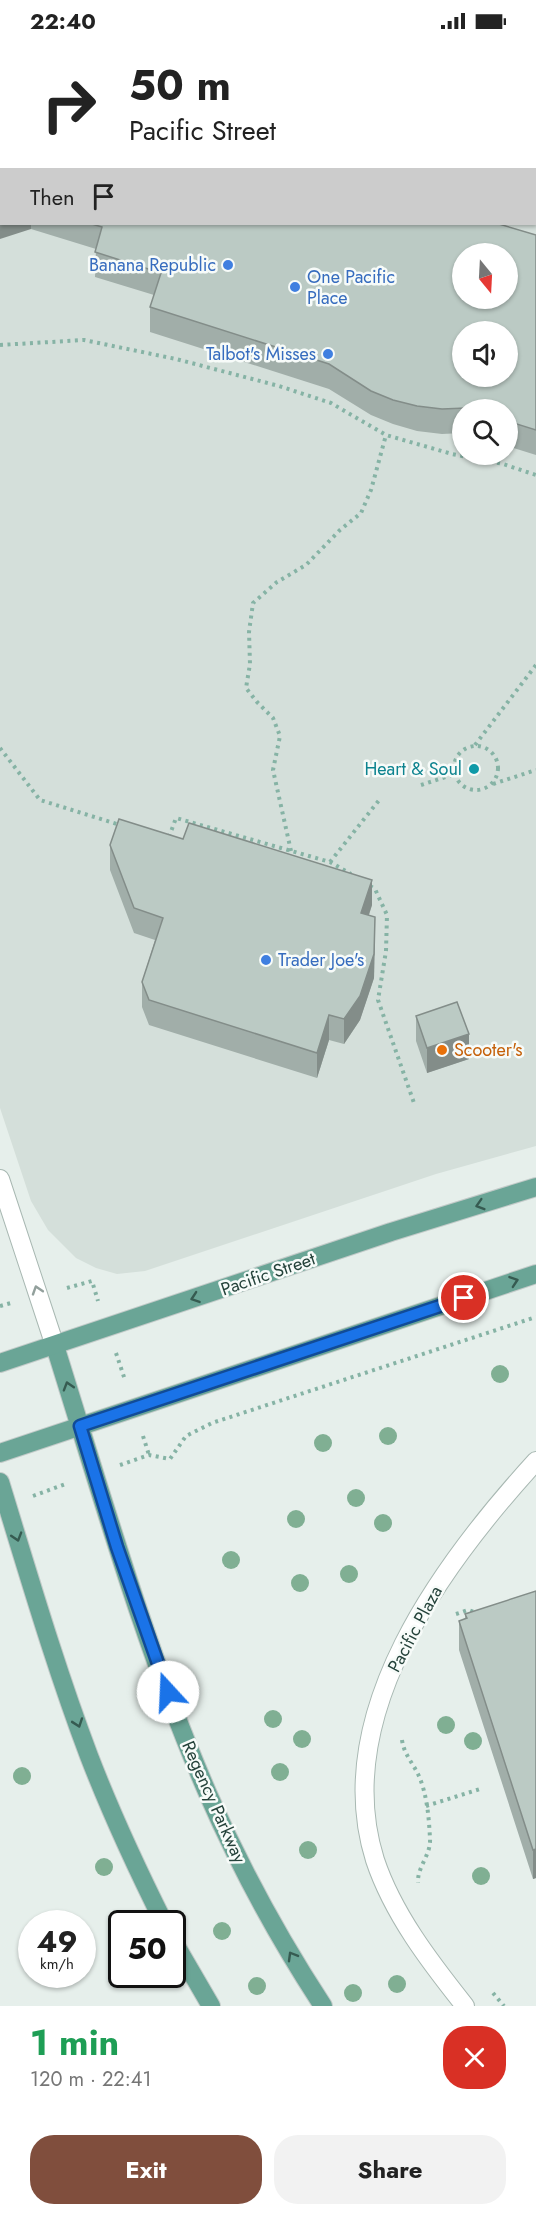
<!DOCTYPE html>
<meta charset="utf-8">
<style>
body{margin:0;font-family:Jost,sans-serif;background:#f2f2f2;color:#222;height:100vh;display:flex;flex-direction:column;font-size:22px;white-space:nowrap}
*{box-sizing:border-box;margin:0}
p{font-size:20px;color:#767676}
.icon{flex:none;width:33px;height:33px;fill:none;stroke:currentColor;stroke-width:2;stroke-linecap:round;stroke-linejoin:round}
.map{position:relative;height:1964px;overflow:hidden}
.details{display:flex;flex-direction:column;background:#fff;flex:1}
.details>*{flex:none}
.banner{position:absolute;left:0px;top:0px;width:537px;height:183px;box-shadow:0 2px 4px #0004;background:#fff;color:#222;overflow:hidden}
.needle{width:39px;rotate:162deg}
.fabs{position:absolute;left:452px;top:201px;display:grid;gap:12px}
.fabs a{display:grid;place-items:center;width:66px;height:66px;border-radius:50%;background:#fff;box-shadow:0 2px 4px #0004;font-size:30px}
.speed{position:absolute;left:18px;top:1868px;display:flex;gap:12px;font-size:30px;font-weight:700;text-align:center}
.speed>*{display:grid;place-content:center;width:78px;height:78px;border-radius:50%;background:#fff;box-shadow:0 2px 4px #0004;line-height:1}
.speed small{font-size:15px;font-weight:400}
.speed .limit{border:3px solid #111;border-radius:9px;background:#fff;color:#111}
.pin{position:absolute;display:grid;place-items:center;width:51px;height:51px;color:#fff;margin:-26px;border:3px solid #fff;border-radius:50%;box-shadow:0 2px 6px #0007}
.me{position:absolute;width:66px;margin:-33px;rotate:340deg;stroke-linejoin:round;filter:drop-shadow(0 0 4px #0008)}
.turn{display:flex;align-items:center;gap:21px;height:126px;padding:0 30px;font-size:27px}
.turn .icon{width:78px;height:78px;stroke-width:2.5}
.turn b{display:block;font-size:42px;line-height:51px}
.then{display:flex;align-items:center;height:57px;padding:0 30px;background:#0003;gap:12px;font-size:22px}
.round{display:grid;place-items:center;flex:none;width:63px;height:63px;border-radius:24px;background:#f2f2f2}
.summary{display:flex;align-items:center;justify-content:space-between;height:102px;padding:0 30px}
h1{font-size:36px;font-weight:700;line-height:45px;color:#1e9e55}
.cta{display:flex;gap:12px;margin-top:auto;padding:12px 30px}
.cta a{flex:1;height:69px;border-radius:24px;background:#804e3d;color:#fff;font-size:24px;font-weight:700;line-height:69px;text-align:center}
.cta a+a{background:#f2f2f2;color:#222}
.status{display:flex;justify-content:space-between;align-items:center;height:42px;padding:0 30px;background:#fff;direction:ltr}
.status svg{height:16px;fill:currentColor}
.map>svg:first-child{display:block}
</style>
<div class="status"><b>22:40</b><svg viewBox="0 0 49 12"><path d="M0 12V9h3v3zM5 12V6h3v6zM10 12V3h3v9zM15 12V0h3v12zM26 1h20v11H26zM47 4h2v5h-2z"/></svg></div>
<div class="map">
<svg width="536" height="1964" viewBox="0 0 536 1964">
<rect width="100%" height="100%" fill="#e6efeb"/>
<path fill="#d4dfda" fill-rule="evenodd" d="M0,0L173,1L2,2V182H536V117V1104L436,1132L145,1229L117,1232L96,1226L76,1216L48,1188L31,1159L0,1066ZM462,212H507V256H462ZM462,290H507V334H462ZM462,368H507V412H462Z"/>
<polygon fill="#bfe0c8" points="168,0 536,0 536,117 536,2"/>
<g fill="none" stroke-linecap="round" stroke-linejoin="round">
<g stroke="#a8b8b2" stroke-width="20">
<g id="minor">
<polyline points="0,1137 55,1304"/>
<path d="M465,1964C430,1920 393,1872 375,1818C329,1672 444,1520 536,1419"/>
</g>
</g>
<g stroke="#c2cac8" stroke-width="20">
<g id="major">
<path d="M55,1304C102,1454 145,1607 208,1752C240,1825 279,1897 323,1964"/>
<polyline points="0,1321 391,1190 536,1145"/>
<polyline points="0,1411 536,1232"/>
<path d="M0,1440C28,1531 55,1624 89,1714C111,1771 137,1827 164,1881"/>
<polyline points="172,1897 211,1964"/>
</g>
</g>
<g stroke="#86b3a5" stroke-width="4" stroke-dasharray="3 4.5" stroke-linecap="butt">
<polyline points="380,0 383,2"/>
<polyline points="0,303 84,298 176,317 279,344 331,361 386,393 452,412 503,422 536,433"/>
<polyline points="475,703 536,623"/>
<circle cx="476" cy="726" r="22"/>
<polyline points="0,706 40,758 120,783"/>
<polyline points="493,742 536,728"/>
<polyline points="421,743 455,732"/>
<polyline points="169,795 176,776 330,820 351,832"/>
<polyline points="291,809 273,728 280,694 273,676 257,660 246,646 250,622 249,590 253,561 277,540 306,523 340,488 361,471 371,448 386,393"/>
<polyline points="330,820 380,757"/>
<polyline points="370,844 375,847 387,873 386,909 378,958 414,1061"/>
<polyline points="67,1246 92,1239 98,1259"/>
<polyline points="0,1264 11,1261"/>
<polyline points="116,1311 125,1338"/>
<polyline points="143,1394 149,1413"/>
<polyline points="120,1423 149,1413 170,1417 186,1394 212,1381 536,1275"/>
<polyline points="33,1454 68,1441"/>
<polyline points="456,1572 468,1568 477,1571"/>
<path d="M402,1698C404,1712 412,1720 418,1732C427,1751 429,1776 430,1797C431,1813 417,1825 418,1841"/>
<polyline points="426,1764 480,1747"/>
<polyline points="493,1951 504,1964"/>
</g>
<use href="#minor" stroke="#fff" stroke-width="18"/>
<use href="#major" stroke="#6aa596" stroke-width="18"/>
</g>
<g fill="#80af93">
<circle cx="500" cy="1332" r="9"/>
<circle cx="388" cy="1394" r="9"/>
<circle cx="323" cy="1401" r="9"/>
<circle cx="356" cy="1456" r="9"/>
<circle cx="296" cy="1477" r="9"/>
<circle cx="383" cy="1481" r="9"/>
<circle cx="231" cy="1518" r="9"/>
<circle cx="349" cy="1532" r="9"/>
<circle cx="300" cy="1541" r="9"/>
<circle cx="273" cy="1677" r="9"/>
<circle cx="446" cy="1683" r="9"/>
<circle cx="302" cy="1697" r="9"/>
<circle cx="473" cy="1699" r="9"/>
<circle cx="280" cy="1730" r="9"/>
<circle cx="22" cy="1734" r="9"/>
<circle cx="308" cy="1808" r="9"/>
<circle cx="104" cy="1825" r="9"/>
<circle cx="481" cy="1834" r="9"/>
<circle cx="222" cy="1889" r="9"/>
<circle cx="397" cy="1942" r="9"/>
<circle cx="257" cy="1944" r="9"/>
<circle cx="353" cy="1951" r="9"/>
</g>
<g fill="#a1aea9">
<polygon points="2,182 499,182 536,193 536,413 507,404 507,368 462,368 462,391 442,392 417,389 393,382 371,373 329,347 150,290 150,265 154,253 95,235 96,207 31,187"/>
<polygon points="110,803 372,863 369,873 375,900 374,936 360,978 344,1002 329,998 317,1036 149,983 142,965 142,940 155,898 134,891 110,828"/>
<polygon points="416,974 469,1017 427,1031 416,999"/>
<polygon points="536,1549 536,1836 533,1837 459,1608 459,1579 465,1577 465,1572"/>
</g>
<g fill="#838d89">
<polygon points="0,172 2,172 2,182 31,182 31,187 0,197"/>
<polygon points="372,838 372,863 361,896 361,871"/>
<polygon points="375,875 374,936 360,978 344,1002 344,977"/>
<polygon points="329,973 329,998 317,1036 317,1011"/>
<polygon points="469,992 469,1017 427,1031 427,1006"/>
<polygon points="536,1807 536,1836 533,1837 533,1808"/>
</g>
<g fill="#bbcac4" stroke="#838d89" stroke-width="1.5" fill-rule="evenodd">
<rect x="0" y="42" width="2" height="130"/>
<path d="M92,182H499L536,193V388L507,379V368H471L466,366L442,367L417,364L393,358L371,349L329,322L150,265L161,231L95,210L102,185ZM462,212H507V256H462ZM462,290H507V334H462Z"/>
<polygon points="119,777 183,797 189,781 372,838 361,871 375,875 374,912 360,954 344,977 329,973 317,1011 149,958 142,940 163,876 134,866 110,803"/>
<polygon points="457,960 469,992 427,1006 416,974"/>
<polygon points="536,1549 536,1807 533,1808 459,1579 467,1576 465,1572"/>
</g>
<defs><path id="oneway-chevron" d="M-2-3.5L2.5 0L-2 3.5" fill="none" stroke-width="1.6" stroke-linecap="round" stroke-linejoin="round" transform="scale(1.5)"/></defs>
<g stroke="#365b51">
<use href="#oneway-chevron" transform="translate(480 1163) rotate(163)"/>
<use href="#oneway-chevron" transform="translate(514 1239) rotate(-19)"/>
<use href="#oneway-chevron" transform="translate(195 1256) rotate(161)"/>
<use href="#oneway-chevron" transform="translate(68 1344) rotate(-107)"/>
<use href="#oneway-chevron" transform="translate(17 1495) rotate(73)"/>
<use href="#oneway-chevron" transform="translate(78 1681) rotate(71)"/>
<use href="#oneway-chevron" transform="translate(292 1914) rotate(-120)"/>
</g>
<use stroke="#92a09c" href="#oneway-chevron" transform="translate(37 1248) rotate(-108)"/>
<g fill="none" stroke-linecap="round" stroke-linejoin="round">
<g stroke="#114b97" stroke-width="15">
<polyline id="route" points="168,1650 117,1505 80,1384 464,1256"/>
</g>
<use href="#route" stroke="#1a73e8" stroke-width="10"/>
</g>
<g fill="#3f7fe0" stroke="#f7fbf9" stroke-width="2">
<circle cx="228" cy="223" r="6"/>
<circle cx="295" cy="245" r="6"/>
<circle cx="328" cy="312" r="6"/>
<circle cx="266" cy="918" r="6"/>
</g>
<circle fill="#0f9aa8" stroke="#f7fbf9" stroke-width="2" cx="474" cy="727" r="6"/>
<circle fill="#e8710a" stroke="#f7fbf9" stroke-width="2" cx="442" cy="1008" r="6"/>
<g text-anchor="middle" stroke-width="5" stroke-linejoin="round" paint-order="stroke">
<g font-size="18" fill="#366cbe" stroke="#f7fbf9" text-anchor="end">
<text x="216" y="229">Banana Republic</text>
<text x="307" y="241" text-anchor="start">One Pacific<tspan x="307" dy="21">Place</tspan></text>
<text x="316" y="318">Talbot's Misses</text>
<text x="278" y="924" text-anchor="start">Trader Joe's</text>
</g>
<g font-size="18" fill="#0d838f" stroke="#f7fbf9" text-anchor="end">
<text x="462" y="733">Heart &amp; Soul</text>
</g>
<g font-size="18" fill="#c56008" stroke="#f7fbf9" text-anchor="start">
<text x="454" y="1014">Scooter's</text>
</g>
<g font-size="18" fill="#24423a" stroke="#f7fbf9">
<text transform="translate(268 1232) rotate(-19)" y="6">Pacific Street</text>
<text transform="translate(415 1587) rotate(-62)" y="6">Pacific Plaza</text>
<text transform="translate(214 1760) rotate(66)" y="6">Regency Parkway</text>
</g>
</g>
</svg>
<div class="fabs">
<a><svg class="needle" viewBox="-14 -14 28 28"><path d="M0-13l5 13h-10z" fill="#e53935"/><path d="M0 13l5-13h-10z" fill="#767676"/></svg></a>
<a><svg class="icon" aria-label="sound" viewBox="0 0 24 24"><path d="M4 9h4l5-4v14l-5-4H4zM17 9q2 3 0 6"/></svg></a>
<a><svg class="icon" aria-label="search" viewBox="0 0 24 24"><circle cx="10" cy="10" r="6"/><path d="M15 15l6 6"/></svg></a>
</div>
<div class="speed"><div>49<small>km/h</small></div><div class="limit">50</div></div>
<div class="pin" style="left:464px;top:1256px;background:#d93025"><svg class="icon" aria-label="arrive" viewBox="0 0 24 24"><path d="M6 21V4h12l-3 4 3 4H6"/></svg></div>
<svg class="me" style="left:168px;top:1650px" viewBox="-20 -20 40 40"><circle r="19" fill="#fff"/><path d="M0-13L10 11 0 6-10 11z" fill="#1a73e8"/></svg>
<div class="banner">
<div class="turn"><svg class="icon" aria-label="right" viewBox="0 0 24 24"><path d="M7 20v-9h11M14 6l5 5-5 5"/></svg><div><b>50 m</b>Pacific Street</div></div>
<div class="then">Then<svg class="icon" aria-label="arrive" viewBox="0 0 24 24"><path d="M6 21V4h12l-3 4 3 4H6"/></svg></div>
</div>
</div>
<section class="details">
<div class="summary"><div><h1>1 min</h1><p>120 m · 22:41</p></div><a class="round" style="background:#d93025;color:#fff"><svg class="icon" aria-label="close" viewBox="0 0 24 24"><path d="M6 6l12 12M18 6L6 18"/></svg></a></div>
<div class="cta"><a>Exit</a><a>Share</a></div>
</section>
